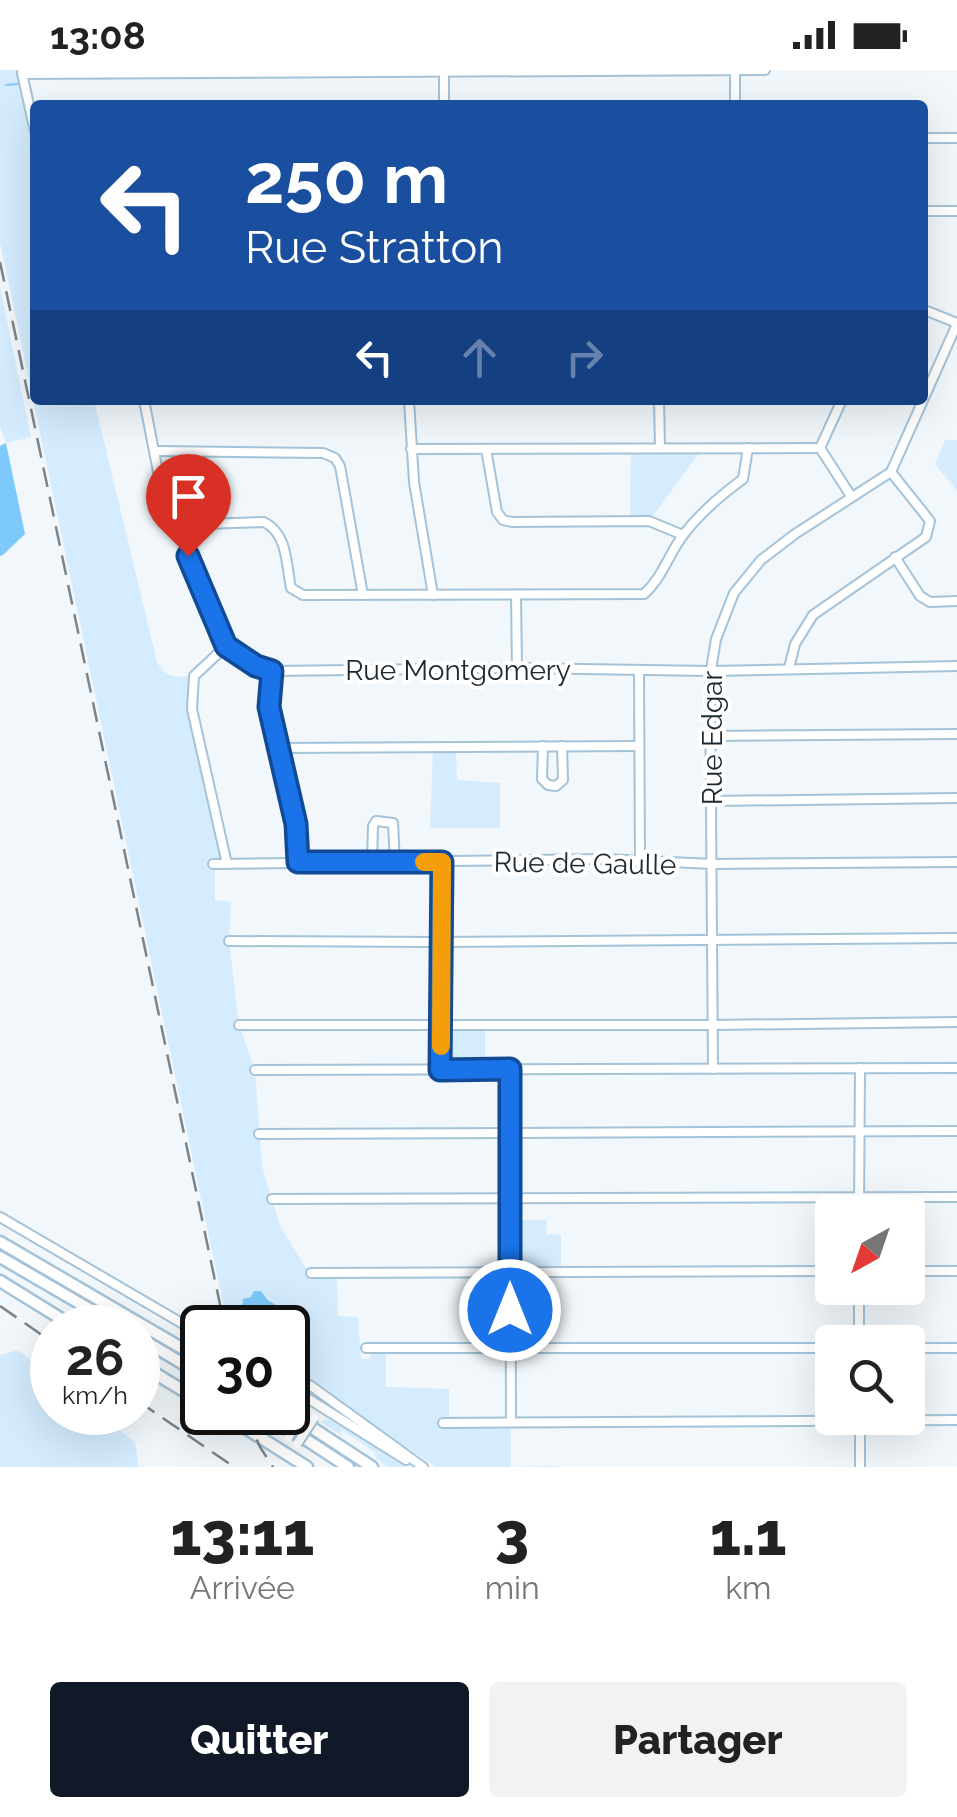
<!DOCTYPE html>
<html lang="fr">
<meta charset="utf-8">
<style>
body{margin:0;font-family:Raleway,sans-serif;background:#f2f2f2;color:#222;height:100vh;display:flex;flex-direction:column;font-size:38px;white-space:nowrap}
*{box-sizing:border-box;margin:0}
p{font-size:32px;color:#767676}
.icon{flex:none;width:55px;height:55px;fill:none;stroke:currentColor;stroke-width:2;stroke-linecap:round;stroke-linejoin:round}
.map{position:relative;height:1397px;overflow:hidden}
.drawer{display:flex;flex-direction:column;background:#fff;flex:1}
.drawer>*{flex:none}
.top-card{position:absolute;left:30px;top:30px;width:898px;height:305px;border-radius:10px;box-shadow:0 10px 40px #0002;background:#1a4fa0;color:#fff;overflow:hidden}
.needle{width:65px;rotate:220deg}
.buttons{position:absolute;left:815px;top:1125px;display:grid;gap:20px}
.buttons a{display:grid;place-items:center;width:110px;height:110px;border-radius:10px;background:#fff;box-shadow:0 10px 40px #0002;font-size:50px}
.speed{position:absolute;left:30px;top:1235px;display:flex;gap:20px;font-size:50px;font-weight:700;text-align:center}
.speed>*{display:grid;place-content:center;width:130px;height:130px;border-radius:50%;background:#fff;box-shadow:0 10px 40px #0002;line-height:1}
.speed small{font-size:25px;font-weight:400}
.speed .limit{border:5px solid #111;border-radius:15px;background:#fff;color:#111}
.pin{position:absolute;display:grid;place-items:center;width:85px;height:85px;color:#fff;margin:-102px -42px;border-radius:50% 50% 50% 0;rotate:-45deg;box-shadow:0 0 10px #0007}
.pin .icon{rotate:45deg}
.me{position:absolute;width:110px;margin:-55px;rotate:0deg;stroke-linejoin:round;filter:drop-shadow(0 0 8px #0008)}
.turn{display:flex;align-items:center;gap:35px;height:210px;padding:0 50px;font-size:45px}
.turn .icon{width:130px;height:130px;stroke-width:2.5}
.turn b{display:block;font-size:70px;line-height:85px}
.lanes{display:flex;align-items:center;height:95px;padding:0 50px;background:#0003;justify-content:center;gap:50px;direction:ltr}
.lanes .off{opacity:.35}
.eta{display:flex;justify-content:space-evenly;align-items:center;height:170px;text-align:center}
.eta b{font-size:60px;font-weight:800;line-height:70px}
.button{display:flex;gap:20px;margin-top:auto;padding:20px 50px}
.button a{flex:1;height:115px;border-radius:10px;background:#111827;color:#fff;font-size:40px;font-weight:800;line-height:115px;text-align:center}
.button a+a{background:#f2f2f2;color:#222}
.status{display:flex;justify-content:space-between;align-items:center;height:70px;padding:0 50px;background:#fff;direction:ltr}
.status svg{height:28px;fill:currentColor}
.map>svg:first-child{display:block}
</style>
<div class="status"><b>13:08</b><svg viewBox="0 0 49 12"><path d="M0 12V9h3v3zM5 12V6h3v6zM10 12V3h3v9zM15 12V0h3v12zM26 1h20v11H26zM47 4h2v5h-2z"/></svg></div>
<div class="map">
<svg width="957" height="1397" viewBox="0 0 957 1397">
<rect width="100%" height="100%" fill="#f1f7fb"/>
<g fill="#d4ecfe">
<path d="M0,0H16L35,95V330H94L157,592C166,609 176,607 194,606L192,639L227,794H213L215,799V830L231,832L229,871L239,955L255,1000L262,1096L280,1156L312,1208L337,1209L338,1246L358,1247L361,1289H369L371,1284H386V1317L449,1319V1352H511V1397L559,1396L556,1397H436L334,1329C322,1316 304,1307 288,1301V1294L299,1293L309,1280C299,1248 281,1244 261,1221L251,1227L241,1241L245,1257H228L0,172Z"/>
<polygon points="0,218 31,367 6,373 0,356"/>
<polygon points="945,370 957,370 957,421 935,394"/>
<polygon points="703,378 649,451 630,451 631,379"/>
<polygon points="433,681 456,681 457,710 500,713 500,758 430,758"/>
<polygon points="450,960 485,961 485,995 451,995"/>
<polygon points="517,1150 547,1150 546,1164 561,1165 561,1197 522,1197 518,1194"/>
<polygon points="18,1280 52,1308 52,1342 96,1343 135,1372 139,1397 0,1397 0,1285"/>
<polygon points="327,1349 335,1350 406,1397 389,1397 376,1389 375,1382 342,1360 341,1365 321,1352"/>
</g>
<g fill="#7dc9fb">
<polygon points="6,373 25,464 3,485 0,486 0,376"/>
<polygon points="254,1221 261,1221 268,1230 282,1239 286,1247 292,1250 307,1266 309,1270 308,1286 299,1293 288,1294 288,1258 245,1257 241,1241 243,1229 251,1227"/>
</g>
<g fill="none" stroke-linecap="round" stroke-linejoin="round">
<polyline stroke="#91cdf5" stroke-width="2.5" points="6,15 19,14"/>
<g stroke="#a5c3d8" stroke-width="12">
<g id="minor">
<polyline points="444,0 444,35"/>
<polyline points="735,0 735,35"/>
<polyline points="22,3 35,62"/>
<polyline points="22,4 765,0"/>
<polyline points="922,68 957,68"/>
<polyline points="922,141 957,141"/>
<polyline points="922,239 957,253"/>
<polyline points="144,330 161,417 226,576 256,596 272,601 517,598 710,601 957,596"/>
<polyline points="409,330 414,412 433,525"/>
<polyline points="659,330 660,378"/>
<polyline points="820,378 851,426"/>
<polyline points="820,378 842,330"/>
<polyline points="411,379 820,378"/>
<polyline points="486,379 497,442 503,450 512,452 649,451 683,465"/>
<polyline points="155,381 323,383 335,388 340,396 363,525"/>
<path d="M175,455L264,452C288,464 286,494 291,518L303,525L644,524C663,507 669,483 684,464C701,442 721,425 743,409L748,378"/>
<polyline points="895,487 920,526 930,532 957,531"/>
<polyline points="516,525 517,598"/>
<polyline points="226,576 194,606 192,639 227,794"/>
<polyline points="789,598 795,574 813,545 926,467 930,451 891,402"/>
<polyline points="639,600 640,793"/>
<polyline points="272,601 269,637 296,754 298,792"/>
<polyline points="710,666 957,664"/>
<polyline points="543,676 542,709 548,715 556,716 563,710 562,676"/>
<polyline points="277,678 638,676"/>
<polyline points="711,731 957,728"/>
<polyline points="372,792 373,756 376,751 393,753 395,792"/>
<polyline points="213,794 604,789 713,794 957,792"/>
<polyline points="229,871 435,872 957,868"/>
<polyline points="239,955 713,955 957,952"/>
<polyline points="510,999 511,1352"/>
<polyline points="713,999 710,606 716,569 734,523 761,490 795,464 891,402 957,254"/>
<polyline points="255,1000 957,998"/>
<polyline points="440,1000 442,792"/>
<polyline points="259,1064 957,1061"/>
<polyline points="272,1129 957,1127"/>
<polyline points="859,1142 860,998"/>
<polyline points="0,1147 202,1265"/>
<polyline points="908,1201 957,1201"/>
<polyline points="311,1203 832,1201"/>
<polyline points="859,1272 859,1218"/>
<polyline points="366,1278 832,1278"/>
<polyline points="908,1278 957,1278"/>
<polyline points="288,1305 311,1316 423,1397"/>
<polyline points="288,1316 406,1390"/>
<polyline points="860,1348 860,1397"/>
<polyline points="443,1353 957,1350"/>
</g>
</g>
<g stroke="#a5c3d8" stroke-width="15">
<g id="highway">
<polyline points="0,1172 202,1290"/>
<polyline points="0,1187 122,1258"/>
<polyline points="0,1211 76,1258"/>
<polyline points="138,1267 202,1305"/>
<polyline points="138,1293 202,1332"/>
<polyline points="220,1342 307,1397"/>
<polyline points="264,1342 348,1397"/>
<polyline points="288,1342 372,1397"/>
</g>
</g>
<use href="#minor" stroke="#fff" stroke-width="8"/>
<use href="#highway" stroke="#fff" stroke-width="10"/>
<g stroke="#7b848a" stroke-width="2.5" stroke-dasharray="20 10" stroke-linecap="butt">
<polyline points="0,192 225,1258"/>
<polyline points="0,1236 52,1272"/>
<polyline points="138,1331 234,1397"/>
<polyline points="245,1342 260,1377 273,1397"/>
</g>
<g stroke="#a5c3d8" stroke-width="12" stroke-linecap="butt">
<g id="minor-bridge">
<polyline points="288,1368 304,1341"/>
<polyline points="297,1374 314,1348"/>
</g>
</g>
<use href="#minor-bridge" stroke="#fff" stroke-width="8"/>
</g>
<g fill="none" stroke-linecap="round" stroke-linejoin="round">
<g stroke="#114b97" stroke-width="25">
<polyline id="route" points="188,486 226,576 256,596 272,601 269,637 296,754 298,792 442,792 440,1000 510,999 510,1240"/>
</g>
<use href="#route" stroke="#1a73e8" stroke-width="18"/>
<polyline stroke="#f59e0b" stroke-width="18" points="424,792 442,792 441,976"/>
</g>
<g text-anchor="middle" stroke-width="8" stroke-linejoin="round" paint-order="stroke">
<g font-size="28" fill="#1d2830" stroke="#fff">
<text x="458" y="610">Rue Montgomery</text>
<text transform="translate(712 668) rotate(-90)" y="10">Rue Edgar</text>
<text transform="translate(585 793) rotate(1)" y="10">Rue de Gaulle</text>
</g>
</g>
</svg>
<div class="buttons">
<a><svg class="needle" viewBox="-14 -14 28 28"><path d="M0-13l5 13h-10z" fill="#e53935"/><path d="M0 13l5-13h-10z" fill="#767676"/></svg></a>
<a><svg class="icon" aria-label="search" viewBox="0 0 24 24"><circle cx="10" cy="10" r="6"/><path d="M15 15l6 6"/></svg></a>
</div>
<div class="speed"><div>26<small>km/h</small></div><div class="limit">30</div></div>
<div class="pin" style="left:188px;top:486px;background:#d93025"><svg class="icon" aria-label="arrive" viewBox="0 0 24 24"><path d="M6 21V4h12l-3 4 3 4H6"/></svg></div>
<svg class="me" style="left:510px;top:1240px" viewBox="-20 -20 40 40"><circle r="17" fill="#1a73e8" stroke="#fff" stroke-width="3"/><path d="M0-11L8 9 0 5-8 9z" fill="#fff"/></svg>
<div class="top-card">
<div class="turn"><svg class="icon" aria-label="left" viewBox="0 0 24 24"><path d="M17 20v-9H6M10 6l-5 5 5 5"/></svg><div><b>250 m</b>Rue Stratton</div></div>
<div class="lanes"><svg class="icon" aria-label="left" viewBox="0 0 24 24"><path d="M17 20v-9H6M10 6l-5 5 5 5"/></svg><svg class="icon off" aria-label="ahead" viewBox="0 0 24 24"><path d="M12 20V5M6 11l6-6 6 6"/></svg><svg class="icon off" aria-label="right" viewBox="0 0 24 24"><path d="M7 20v-9h11M14 6l5 5-5 5"/></svg></div>
</div>
</div>
<section class="drawer">
<div class="eta">
<div><b>13:11</b><p>Arrivée</p></div>
<div><b>3</b><p>min</p></div>
<div><b>1.1</b><p>km</p></div>
</div>
<div class="button"><a>Quitter</a><a>Partager</a></div>
</section>
